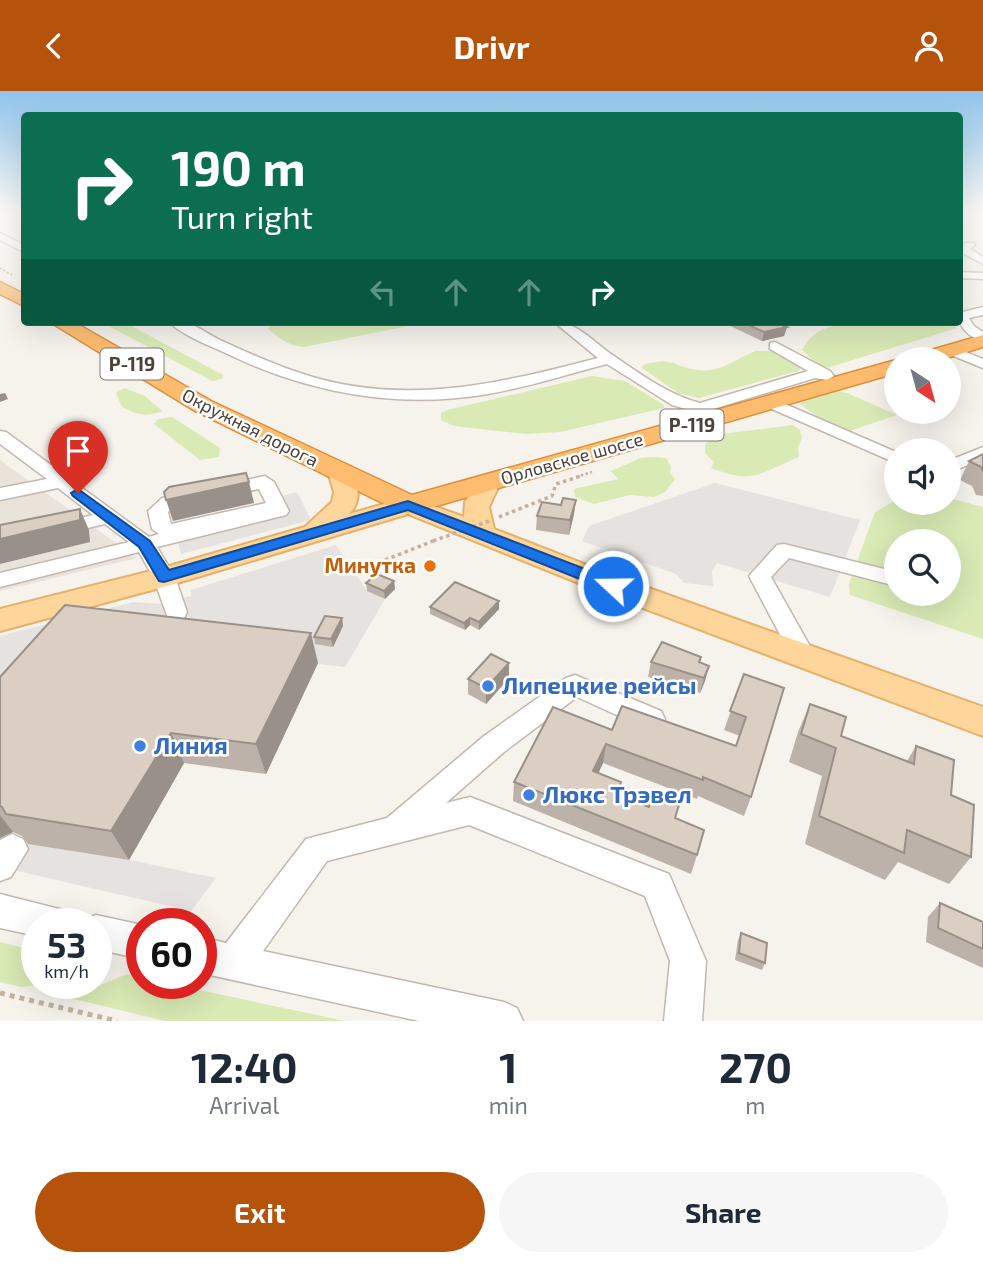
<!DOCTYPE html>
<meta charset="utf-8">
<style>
body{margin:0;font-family:"Exo 2",sans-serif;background:#f6f6f7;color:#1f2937;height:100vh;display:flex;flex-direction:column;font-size:26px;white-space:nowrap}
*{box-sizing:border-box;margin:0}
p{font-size:23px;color:#747a83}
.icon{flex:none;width:38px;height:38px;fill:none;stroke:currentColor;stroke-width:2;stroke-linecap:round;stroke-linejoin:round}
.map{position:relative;height:930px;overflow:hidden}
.sheet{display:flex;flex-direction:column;background:#fff;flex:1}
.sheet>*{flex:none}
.top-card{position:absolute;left:21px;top:21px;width:942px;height:214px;border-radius:7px;box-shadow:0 7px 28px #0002;background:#0b6e4f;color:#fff;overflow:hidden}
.needle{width:46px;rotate:144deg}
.controls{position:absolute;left:884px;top:256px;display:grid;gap:14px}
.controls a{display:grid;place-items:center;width:77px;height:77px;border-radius:50%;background:#fff;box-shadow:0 7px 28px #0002;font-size:35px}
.speed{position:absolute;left:21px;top:817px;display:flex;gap:14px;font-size:35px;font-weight:700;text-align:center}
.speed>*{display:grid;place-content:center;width:91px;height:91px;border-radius:50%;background:#fff;box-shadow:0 7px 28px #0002;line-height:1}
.speed small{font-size:18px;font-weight:400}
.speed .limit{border:10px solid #d22;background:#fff;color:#111}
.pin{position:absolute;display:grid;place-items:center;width:60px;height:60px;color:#fff;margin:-72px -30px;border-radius:50% 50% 50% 0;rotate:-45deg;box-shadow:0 0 7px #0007}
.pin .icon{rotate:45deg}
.me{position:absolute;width:77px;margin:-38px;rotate:291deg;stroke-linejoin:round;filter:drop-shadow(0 0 5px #0008)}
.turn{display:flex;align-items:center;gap:24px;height:147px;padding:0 35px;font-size:32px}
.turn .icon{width:91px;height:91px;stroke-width:2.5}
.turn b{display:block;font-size:49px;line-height:60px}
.lanes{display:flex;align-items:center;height:66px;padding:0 35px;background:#0003;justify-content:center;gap:35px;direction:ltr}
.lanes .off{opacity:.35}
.eta{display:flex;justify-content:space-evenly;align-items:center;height:119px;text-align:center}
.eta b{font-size:42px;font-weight:700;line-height:49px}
.primary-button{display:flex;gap:14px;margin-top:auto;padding:14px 35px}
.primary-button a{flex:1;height:80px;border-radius:42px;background:#b45309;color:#fff;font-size:28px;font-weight:700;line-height:80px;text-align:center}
.primary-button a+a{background:#f6f6f7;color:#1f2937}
header{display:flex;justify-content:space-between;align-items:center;height:91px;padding:0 35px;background:#b45309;color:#fff;font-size:32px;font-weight:700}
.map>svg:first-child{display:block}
</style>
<header><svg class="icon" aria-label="back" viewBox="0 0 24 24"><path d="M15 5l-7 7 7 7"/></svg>Drivr<svg class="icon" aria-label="person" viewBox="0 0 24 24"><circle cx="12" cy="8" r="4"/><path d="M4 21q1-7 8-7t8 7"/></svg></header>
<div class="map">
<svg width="983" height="930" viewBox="0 0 983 930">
<rect width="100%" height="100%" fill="#f6f2ec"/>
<polygon fill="#eae3da" points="0,369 137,467 0,500"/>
<g fill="#d9eab5" fill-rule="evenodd">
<polygon points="101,231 124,231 223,284 222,288 212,290"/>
<path d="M271,231H428L304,256C288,255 281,248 268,238Z"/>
<path d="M850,231H950L957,237L830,276H821L802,259C815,236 826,238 850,231Z"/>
<path d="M756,260H771L803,275L798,280L699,307L678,302L642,277L643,274C675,265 672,276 698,279C723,282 735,267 756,260Z"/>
<polygon points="592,285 625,290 664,314 664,317 560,341 526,343 454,335 441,329 441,322 447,319"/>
<path d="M124,297L145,305L162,320C146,327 136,323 122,316L116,302Z"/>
<polygon points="836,300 847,302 897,324 847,341 815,324 799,312"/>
<polygon points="172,326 220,357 219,366 200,369 154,333 158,328"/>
<path d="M793,334L800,339L802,347L798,356L799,366C759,382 755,394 711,377L714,371L705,362V353L713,344Z"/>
<polygon points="653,366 666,367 671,375 670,382 675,388 665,401 654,406 630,404 594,413 575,406 574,398 618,388 611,380 641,367"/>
<path d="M949,407L983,416V548L850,504L849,493L875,421L896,409V411H948ZM896,450H948V502H896Z"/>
<polygon points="0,851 37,860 37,892 46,893 21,896 0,891"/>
<polygon points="127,883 142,886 142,892 171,893 345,930 165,930 70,907"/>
</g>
<g fill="#e5e2e0">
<polygon points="715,392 860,429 830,506 717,472 712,480 713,495 684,492 676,483 582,450 589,435"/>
<polygon points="297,401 311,429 181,463 176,443 270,419 266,409"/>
<polygon points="336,454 367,500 385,508 345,576 80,544 0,639 0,545 133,511 161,513 173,510 191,505 191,499"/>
<polygon points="0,748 129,769 216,787 191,820 0,776"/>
</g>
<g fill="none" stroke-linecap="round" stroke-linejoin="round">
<g stroke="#c2b8ae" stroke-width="3">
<g id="minor">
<polygon points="0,142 24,154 24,161 0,149"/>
<polygon points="966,152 974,152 975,154 970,158 983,166 983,173 959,160 959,156"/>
<polygon points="959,181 983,182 983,188 959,187"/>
<path d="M983,216V224L969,227L974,235L983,241V250C967,245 959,237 959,222Z"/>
<path d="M169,231C173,231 180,230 185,231C196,234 208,243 218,248C244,260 270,272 297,281C400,317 498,293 598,267L554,231C578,231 594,252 614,265C640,283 669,304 700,312L808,280L770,258V252L775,251L830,280L834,285L827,289L815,287L700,322L672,314L607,273C568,283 529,296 488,303C401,318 313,303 234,266C214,256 184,246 169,231Z"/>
<polygon points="951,255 983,268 983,277 946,262 944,259"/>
<polygon points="771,307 896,361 896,372 765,315 763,312 765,309"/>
<path d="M0,340L6,341L149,446L159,443L152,438L148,420L162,407L265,385L274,391L289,420L286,424L157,456L175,486L187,521L184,527L176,529L168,527L153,486L139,461L0,496V482L129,451L105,433L0,457V445L93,424L58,397L0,409V397L47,388L0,353ZM259,398L266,412L171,433L168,421L175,415Z"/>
<polygon points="983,356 983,368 948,382 948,370"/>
<polygon points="784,453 896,481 896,495 789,467 771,486 816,566 813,572 804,575 795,572 749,485 777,454"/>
<polygon points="575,584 661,620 665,628 661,636 652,639 643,636 577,606 504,661 446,712 470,706 669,783 706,870 702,930 664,930 670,870 645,805 469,734 327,770 263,860 504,911 517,917 523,930 419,930 201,882 201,846 226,852 306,748 387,727 484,645 566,587"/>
<polygon points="12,743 23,748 28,758 11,786 0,790 0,749"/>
<polygon points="0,803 71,821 76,833 37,833 37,845 0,837"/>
<polygon points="96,824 142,834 142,868 96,858 96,833 82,833 84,829"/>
</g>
</g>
<g stroke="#e5b16b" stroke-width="4">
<path id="major" d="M341,377L350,379C359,393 362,411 349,423L409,406L464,426L465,411L479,387L488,385L497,387L500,392L489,416L494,438L623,488L983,616V645L603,502L408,423L174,493L0,540V518L159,478L305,436L332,411L334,401L329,384L332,379Z"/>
</g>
<g stroke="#df8e3d" stroke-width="3">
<g id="highway">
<polygon points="0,191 24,203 24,215 0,203"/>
<polygon points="50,231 74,231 211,310 412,404 896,269 896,282 409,423 399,420 195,320"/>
<polygon points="983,244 983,256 944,268 911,268 914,264"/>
</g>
</g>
<polyline stroke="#c4b29f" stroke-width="2" stroke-dasharray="2 2" stroke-linecap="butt" points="0,177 12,184"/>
<polyline stroke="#c4b29f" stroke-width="2.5" stroke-dasharray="2.5 2.5" stroke-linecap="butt" points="576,386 592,381"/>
<g stroke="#c4b29f" stroke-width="3.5" stroke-dasharray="3.5 3.5" stroke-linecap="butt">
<polyline points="499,426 552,405 556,393 581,385"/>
<polyline points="385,469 433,450"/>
</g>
<polyline stroke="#c4b29f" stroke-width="5" stroke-dasharray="5 5" stroke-linecap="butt" points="0,902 117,930"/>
<use href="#minor" fill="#fff" fill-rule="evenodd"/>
<use href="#major" fill="#fed69c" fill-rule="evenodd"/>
<use href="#highway" fill="#febc6f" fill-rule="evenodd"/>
<polyline stroke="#c4b29f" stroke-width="3.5" stroke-dasharray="3.5 3.5" stroke-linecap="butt" points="433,450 489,430"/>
</g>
<g fill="#bcb2a9">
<polygon points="722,231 774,231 787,236 784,245 762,250"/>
<polygon points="983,363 983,405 976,404 972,395 960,389 969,370"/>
<polygon points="574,423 569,444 536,439 537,425"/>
<polygon points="394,490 395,498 385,508 367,500 366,492"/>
<polygon points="499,510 499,518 479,539 470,534 465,539 430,523 430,516"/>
<polygon points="342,527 343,535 333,556 315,553 314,546"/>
<polygon points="701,566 700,571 705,590 700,602 648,586 651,571"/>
<polygon points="318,572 266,683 184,672 129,769 28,753 22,745 13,741 0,747 0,586"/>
<polygon points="509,572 509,587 486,613 468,603 468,588"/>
<polygon points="744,583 751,706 744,725 698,705 697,708 603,672 598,682 618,704 675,727 697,764 691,783 513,710 514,691 612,639 736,655 740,645 724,639"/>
<polygon points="810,613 841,645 907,670 916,655 951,704 971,766 949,793 898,771 885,789 805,753 822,685 789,671 798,641"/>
<polygon points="940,812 983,831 983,877 926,851 928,826"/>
<polygon points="741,842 765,872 762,879 735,869 738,849"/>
</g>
<g fill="#999189">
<polygon points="787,236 784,245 762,250 764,241"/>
<polygon points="5,302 8,308 0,311 0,303"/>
<polygon points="249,391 254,412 173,430 166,409"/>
<polygon points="576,409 574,423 569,444 570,429"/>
<polygon points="80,418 89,439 90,451 0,473 0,448"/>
<polygon points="394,490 395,498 385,508 384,500"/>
<polygon points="499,510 499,518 479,539 479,531"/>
<polygon points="342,527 343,535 333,556 331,548"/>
<polygon points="470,527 470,534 465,539 464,532"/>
<polygon points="311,542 318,572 266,683 256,653"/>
<polygon points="509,572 509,587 486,613 486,597"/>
<polygon points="709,575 705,590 700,602 704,587"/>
<polygon points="171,642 184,672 129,769 111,740"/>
<polygon points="606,653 603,672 591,699 593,680"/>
<polygon points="0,724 13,741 0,747"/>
</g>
<g fill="#dbcfc4" stroke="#999189" stroke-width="2">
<polygon points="742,231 774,231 787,236 764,241"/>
<polygon points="983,363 983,380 981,376 969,370"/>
<polygon points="246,382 249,391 166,409 164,401 169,396"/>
<polygon points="563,407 576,409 570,429 537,425 542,411 561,414"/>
<polygon points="80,418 80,429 0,448 0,434"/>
<polygon points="377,483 394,490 384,500 366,492"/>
<polygon points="455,491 499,510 479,531 470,527 464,532 430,516"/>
<polygon points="65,514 311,542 256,653 171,642 111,740 6,723 2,716 0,715 0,586"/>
<polygon points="325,525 342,527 331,548 314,546"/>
<polygon points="662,551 701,566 699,571 709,575 704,587 651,571"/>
<polygon points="491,563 509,572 486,597 468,588"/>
<polygon points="744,583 784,597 751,706 703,686 703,689 606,653 593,680 621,691 617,704 649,716 652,705 679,714 675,727 704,739 697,764 514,691 553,616 612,639 622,615 736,655 746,626 730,620"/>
<polygon points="810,613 846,626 841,645 914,673 916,655 954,669 951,704 974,714 971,766 907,739 904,762 819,725 836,657 801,643"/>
<polygon points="940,812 983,831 983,858 938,837"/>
<polygon points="741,842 767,852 765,872 739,862"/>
</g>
<linearGradient id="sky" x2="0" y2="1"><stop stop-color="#8fc4ec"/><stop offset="0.48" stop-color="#fbf9f6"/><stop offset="1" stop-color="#fbf9f6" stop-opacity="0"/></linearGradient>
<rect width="983" height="252" fill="url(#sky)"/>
<polygon fill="#1a73e8" stroke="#114b97" stroke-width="2" points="78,398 150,450 169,479 408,410 619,491 622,495 613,500 607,499 408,419 164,491 159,490 139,456 73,405 71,402"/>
<circle fill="#e8710a" stroke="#fff" stroke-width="2.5" cx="430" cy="475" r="7"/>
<g fill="#3f7fe0" stroke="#fff" stroke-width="2.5">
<circle cx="488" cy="595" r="7"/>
<circle cx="140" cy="655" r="7"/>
<circle cx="529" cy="704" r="7"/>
</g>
<g text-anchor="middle" stroke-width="5" stroke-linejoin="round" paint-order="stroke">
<g font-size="18" fill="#4b4239" stroke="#fff">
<text transform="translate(250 337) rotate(27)" y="6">Окружная дорога</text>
<text transform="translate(572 368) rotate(-16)" y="6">Орловское шоссе</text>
</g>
<g fill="#fff" stroke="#817b74" stroke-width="2">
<rect x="100.5" y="257.5" width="63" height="31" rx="5"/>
<rect x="660.5" y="318.5" width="63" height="31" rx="5"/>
</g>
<g font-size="19" font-weight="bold" fill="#4b4239">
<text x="132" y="280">Р-119</text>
<text x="692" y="341">Р-119</text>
</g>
<g font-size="21" font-weight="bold" fill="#c56008" stroke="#fff" text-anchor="end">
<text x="416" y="482">Минутка</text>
</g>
<g font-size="24" font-weight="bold" fill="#366cbe" stroke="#fff" text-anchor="start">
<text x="502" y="603">Липецкие рейсы</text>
<text x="154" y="663">Линия</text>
<text x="543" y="712">Люкс Трэвел</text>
</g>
</g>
</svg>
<div class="controls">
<a><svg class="needle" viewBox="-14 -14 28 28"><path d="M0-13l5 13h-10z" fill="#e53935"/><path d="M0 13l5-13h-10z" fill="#747a83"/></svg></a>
<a><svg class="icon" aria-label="sound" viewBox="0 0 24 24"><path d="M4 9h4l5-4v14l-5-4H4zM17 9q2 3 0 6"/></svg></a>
<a><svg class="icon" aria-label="search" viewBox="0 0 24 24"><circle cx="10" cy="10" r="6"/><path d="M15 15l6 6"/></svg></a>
</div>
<div class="speed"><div>53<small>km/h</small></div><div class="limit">60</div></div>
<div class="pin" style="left:78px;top:402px;background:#d93025"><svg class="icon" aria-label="arrive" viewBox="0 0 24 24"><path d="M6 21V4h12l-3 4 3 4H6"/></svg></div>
<svg class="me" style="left:613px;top:495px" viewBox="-20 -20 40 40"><circle r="17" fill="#1a73e8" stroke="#fff" stroke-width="3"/><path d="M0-11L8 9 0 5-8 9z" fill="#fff"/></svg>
<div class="top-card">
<div class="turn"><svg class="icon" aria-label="right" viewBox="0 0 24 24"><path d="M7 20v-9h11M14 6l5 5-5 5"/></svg><div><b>190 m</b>Turn right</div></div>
<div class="lanes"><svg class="icon off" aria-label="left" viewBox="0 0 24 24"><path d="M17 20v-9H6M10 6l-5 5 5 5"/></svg><svg class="icon off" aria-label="ahead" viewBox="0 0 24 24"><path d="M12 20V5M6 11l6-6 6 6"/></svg><svg class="icon off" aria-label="ahead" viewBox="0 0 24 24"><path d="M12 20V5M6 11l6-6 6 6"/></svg><svg class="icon" aria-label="right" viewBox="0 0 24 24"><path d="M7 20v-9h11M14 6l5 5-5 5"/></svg></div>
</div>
</div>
<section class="sheet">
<div class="eta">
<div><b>12:40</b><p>Arrival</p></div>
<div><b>1</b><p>min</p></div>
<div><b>270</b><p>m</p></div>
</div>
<div class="primary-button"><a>Exit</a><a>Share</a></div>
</section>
